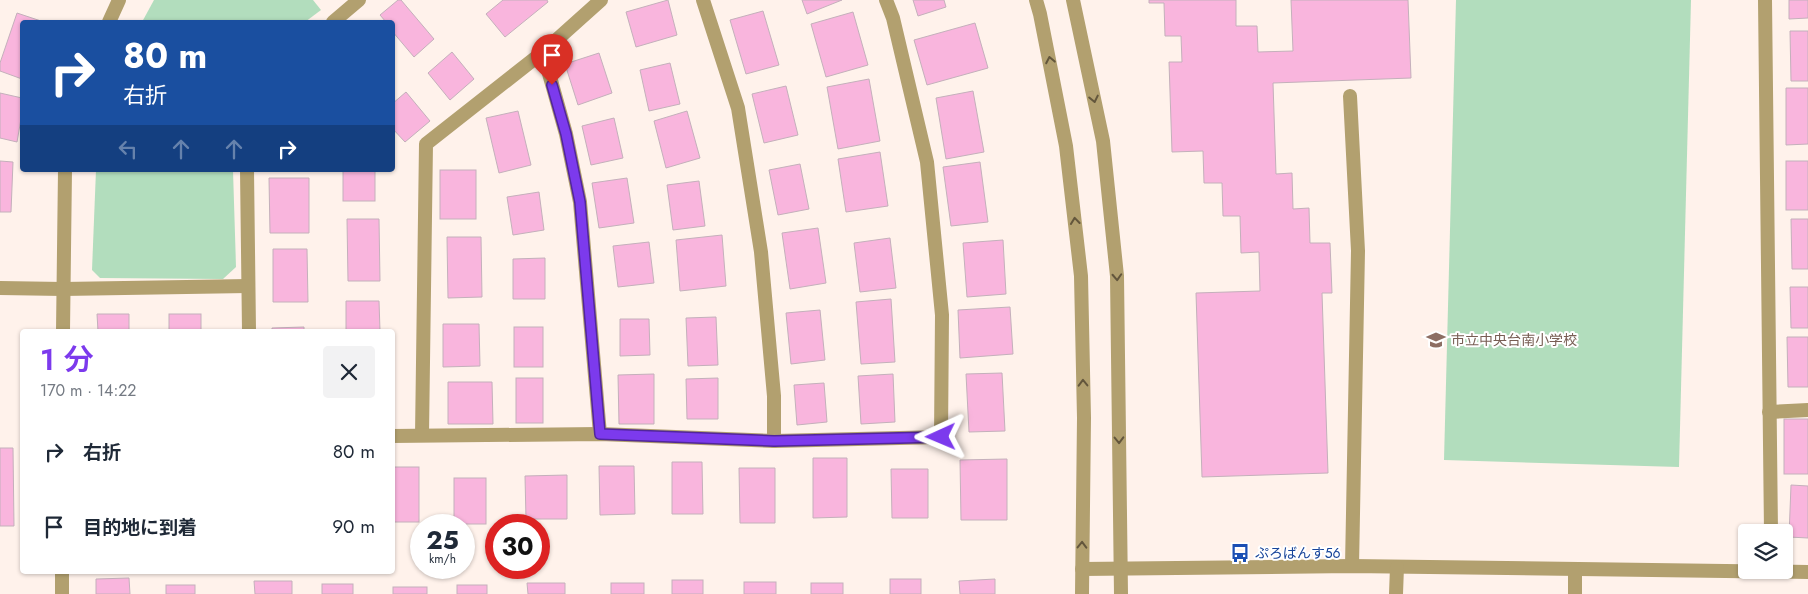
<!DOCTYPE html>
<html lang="ja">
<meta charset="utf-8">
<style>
body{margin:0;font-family:Jost,"Noto Sans JP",sans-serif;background:#f2f2f3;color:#1f2937;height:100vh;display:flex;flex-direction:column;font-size:19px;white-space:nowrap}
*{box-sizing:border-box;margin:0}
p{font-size:16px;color:#747a83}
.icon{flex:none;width:28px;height:28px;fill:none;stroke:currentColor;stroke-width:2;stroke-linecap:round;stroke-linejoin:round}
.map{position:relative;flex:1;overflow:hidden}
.side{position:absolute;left:20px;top:329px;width:375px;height:245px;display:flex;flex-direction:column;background:#fff;border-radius:5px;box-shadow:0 1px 4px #0004}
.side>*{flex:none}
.top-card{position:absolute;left:20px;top:20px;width:375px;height:152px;border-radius:5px;box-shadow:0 1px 4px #0004;background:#1a4fa0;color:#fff;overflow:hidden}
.buttons{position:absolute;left:1738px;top:524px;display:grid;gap:10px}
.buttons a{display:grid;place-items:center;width:55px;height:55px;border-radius:5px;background:#fff;box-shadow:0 1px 4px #0004;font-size:25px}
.speed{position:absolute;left:410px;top:514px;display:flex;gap:10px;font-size:25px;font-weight:700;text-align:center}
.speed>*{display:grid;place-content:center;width:65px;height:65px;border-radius:50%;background:#fff;box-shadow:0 1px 4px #0004;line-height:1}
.speed small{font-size:12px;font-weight:400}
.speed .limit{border:8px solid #d22;background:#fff;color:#111}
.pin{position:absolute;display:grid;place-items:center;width:42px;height:42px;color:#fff;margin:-51px -21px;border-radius:50% 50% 50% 0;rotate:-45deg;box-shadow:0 0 5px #0007}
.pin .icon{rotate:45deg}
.me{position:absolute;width:55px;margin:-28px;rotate:269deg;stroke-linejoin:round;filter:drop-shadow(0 0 4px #0008)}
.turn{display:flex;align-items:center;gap:18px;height:105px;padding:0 20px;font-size:22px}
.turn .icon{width:65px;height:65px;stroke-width:2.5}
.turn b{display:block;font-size:35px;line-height:42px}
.lanes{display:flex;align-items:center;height:48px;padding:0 20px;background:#0003;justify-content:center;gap:25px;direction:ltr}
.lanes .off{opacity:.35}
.round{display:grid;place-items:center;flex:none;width:52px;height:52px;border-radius:5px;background:#f2f2f3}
.summary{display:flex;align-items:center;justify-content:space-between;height:85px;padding:0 20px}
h1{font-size:30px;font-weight:600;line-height:38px;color:#7c3aed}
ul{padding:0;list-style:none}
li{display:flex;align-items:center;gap:15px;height:75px;padding:0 20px}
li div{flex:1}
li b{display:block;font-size:19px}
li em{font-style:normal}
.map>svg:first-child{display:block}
</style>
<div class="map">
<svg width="1808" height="594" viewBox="0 0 1808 594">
<rect width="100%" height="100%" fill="#fff2eb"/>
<g fill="#b2ddbd">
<polygon points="154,0 313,0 321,10 305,22 142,22"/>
<polygon points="1456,0 1691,0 1679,467 1444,460"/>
<polygon points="96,170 233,170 236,267 223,279 100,278 92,270"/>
</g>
<g fill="#f9b5dd" stroke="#c4b0bb">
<polygon points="398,0 401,0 434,39 414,57 392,31 392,22 386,22 380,15"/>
<polygon points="503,0 547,0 548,2 505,37 486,14"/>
<polygon points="668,0 677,35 636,47 626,12"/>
<polygon points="802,0 842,0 807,14"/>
<polygon points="913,0 944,0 946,7 918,16"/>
<polygon points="1149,0 1236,0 1236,26 1257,26 1258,52 1293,51 1291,0 1408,0 1411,78 1273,83 1276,174 1292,173 1293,209 1309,208 1310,243 1330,243 1332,293 1322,293 1328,473 1202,477 1196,293 1260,291 1259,252 1241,253 1240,216 1223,216 1222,183 1204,183 1203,151 1172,152 1169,62 1182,62 1181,36 1165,36 1164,3 1149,3"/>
<polygon points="1789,0 1808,0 1808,18 1789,19"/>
<polygon points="763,11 779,65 746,74 730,20"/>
<polygon points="853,12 868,65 826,77 811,24"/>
<polygon points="17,13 44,22 22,22 22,79 0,71 0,63"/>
<polygon points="975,23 988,68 927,85 914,40"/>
<polygon points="1790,31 1808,31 1808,81 1791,81"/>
<polygon points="452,52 474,79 450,100 428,73"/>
<polygon points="599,53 612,93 578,105 565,64"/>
<polygon points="670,63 680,104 649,111 640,70"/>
<polygon points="869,79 880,141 838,149 827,87"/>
<polygon points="786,86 798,135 764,143 752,94"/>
<polygon points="1786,88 1808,88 1808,144 1786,145"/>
<polygon points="973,91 984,152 946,159 936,98"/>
<polygon points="406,92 430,121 405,142 392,128 392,104"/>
<polygon points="0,93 22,98 22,113 17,142 0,138"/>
<polygon points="518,111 531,165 499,173 486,118"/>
<polygon points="687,111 700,158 666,168 654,121"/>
<polygon points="614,118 623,158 591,165 582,126"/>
<polygon points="880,152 888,206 846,212 838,159"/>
<polygon points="0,161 13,162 11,212 0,212"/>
<rect x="1786" y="161" width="22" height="49"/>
<polygon points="980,162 988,222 951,226 943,167"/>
<polygon points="800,164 809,209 778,215 769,170"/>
<rect x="343" y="170" width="32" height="31"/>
<rect x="440" y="170" width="36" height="49"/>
<polygon points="269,178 309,178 309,233 270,233"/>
<polygon points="627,178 634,223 599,228 592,183"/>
<polygon points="699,181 705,226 673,230 667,185"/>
<polygon points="539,192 544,230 513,235 507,197"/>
<polygon points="347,219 379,219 380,281 348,281"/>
<polygon points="1791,219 1808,219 1808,269 1792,269"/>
<polygon points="818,228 826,283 790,289 782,233"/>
<polygon points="722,235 726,286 680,291 676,240"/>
<polygon points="447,237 481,237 482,297 448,298"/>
<polygon points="890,238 896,288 860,292 854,243"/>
<polygon points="1003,240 1006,294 967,297 963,243"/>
<polygon points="649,242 654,283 618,287 613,246"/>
<polygon points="273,249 307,249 308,302 273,302"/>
<polygon points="545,258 545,299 513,299 513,259"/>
<polygon points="1790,287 1808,287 1808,328 1791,328"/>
<polygon points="891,299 895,362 861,364 856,302"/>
<polygon points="346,301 379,301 380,331 346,331"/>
<polygon points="1010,307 1013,354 960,358 958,310"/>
<polygon points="820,310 825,360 791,364 786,313"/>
<polygon points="97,314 129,314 129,331 98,331"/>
<rect x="169" y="314" width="32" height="17"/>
<polygon points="716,317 718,365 688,366 686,318"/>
<polygon points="620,319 649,319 650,355 620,356"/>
<polygon points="443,324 479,324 480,366 443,367"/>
<polygon points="304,327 304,331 272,331 272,328"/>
<rect x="514" y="327" width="29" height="40"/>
<polygon points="1787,337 1808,337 1808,387 1788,387"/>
<polygon points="1002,373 1005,431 969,432 966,374"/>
<polygon points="654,374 654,424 619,424 618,375"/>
<polygon points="893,374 895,422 861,424 858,376"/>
<rect x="516" y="378" width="27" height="45"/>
<polygon points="718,378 718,419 687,419 686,379"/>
<polygon points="448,382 492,382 493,424 448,424"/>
<polygon points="824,383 827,422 797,425 794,385"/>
<rect x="1784" y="419" width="24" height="55"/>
<polygon points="0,448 13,448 14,526 0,526"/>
<polygon points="813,458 847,458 847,517 813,518"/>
<polygon points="1007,459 1007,520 961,520 960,460"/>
<polygon points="672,462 702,462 703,514 672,514"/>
<polygon points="599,466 634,466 635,514 600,515"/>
<rect x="392" y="467" width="27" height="55"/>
<polygon points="739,468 775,468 775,523 740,523"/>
<polygon points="891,469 928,469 928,518 892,518"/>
<polygon points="567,475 567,519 526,519 525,476"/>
<rect x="454" y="478" width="32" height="46"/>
<polygon points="1791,485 1808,486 1808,538 1789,537"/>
<polygon points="129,578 130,594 96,594 96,579"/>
<rect x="890" y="579" width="31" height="15"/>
<polygon points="995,579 995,594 960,594 959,581"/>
<rect x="672" y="580" width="31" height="14"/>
<polygon points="254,581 292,581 292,594 255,594"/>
<rect x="744" y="582" width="32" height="12"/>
<polygon points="527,583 565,583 565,594 528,594"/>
<rect x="611" y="583" width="33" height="11"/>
<rect x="811" y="583" width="32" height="11"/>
<rect x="322" y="584" width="31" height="10"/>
<rect x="166" y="585" width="29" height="9"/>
<rect x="457" y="585" width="30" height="9"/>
<rect x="393" y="587" width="34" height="7"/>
</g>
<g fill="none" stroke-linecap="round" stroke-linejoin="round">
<polyline stroke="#b2a06f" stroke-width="14" points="1350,96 1358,251 1352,566"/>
<g stroke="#b2a06f" stroke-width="14">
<polyline points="703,0 738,108 761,252 774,396 774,441"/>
<polyline points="1765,0 1771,532"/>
<polyline points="109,22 119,0"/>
<polyline points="333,22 359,0"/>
<polyline points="543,52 566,134 580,202 600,434"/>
<polyline points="247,170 249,331"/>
<polyline points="0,288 63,289 248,286"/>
<polyline points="63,331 65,170"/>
<polyline points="1769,412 1808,410"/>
<polyline points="422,435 426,144 543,52 601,0"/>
<polyline points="392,436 600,434 774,441 941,437 942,315 927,162 893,18 886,0"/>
<polyline points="1082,569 1352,566 1808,572"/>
<polyline points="1575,570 1575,594"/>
<polyline points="62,571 62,594"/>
<polyline points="1396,594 1397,567"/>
</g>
<g stroke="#b2a06f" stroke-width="14">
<polyline points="1036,0 1040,14 1066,146 1081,276 1084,418 1082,594"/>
<polyline points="1073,0 1103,141 1117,276 1121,594"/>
</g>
</g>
<defs><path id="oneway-chevron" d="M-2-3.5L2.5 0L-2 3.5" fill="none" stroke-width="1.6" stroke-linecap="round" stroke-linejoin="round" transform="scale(1.25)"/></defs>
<g stroke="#63563c">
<use href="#oneway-chevron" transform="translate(1050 60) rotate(-101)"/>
<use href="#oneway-chevron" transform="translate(1094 99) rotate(78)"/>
<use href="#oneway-chevron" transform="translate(1075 221) rotate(-96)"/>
<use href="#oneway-chevron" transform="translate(1117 277) rotate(87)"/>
<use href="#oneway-chevron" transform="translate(1083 383) rotate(-91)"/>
<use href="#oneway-chevron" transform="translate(1119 440) rotate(89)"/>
<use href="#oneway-chevron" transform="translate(1082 545) rotate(-89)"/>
</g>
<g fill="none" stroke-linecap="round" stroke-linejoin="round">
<g stroke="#51269a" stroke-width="12">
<polyline id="route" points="552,85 566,134 580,202 600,434 774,441 941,437"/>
</g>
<use href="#route" stroke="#7c3aed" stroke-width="9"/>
</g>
<defs>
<g id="school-bare" transform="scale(1.5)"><path d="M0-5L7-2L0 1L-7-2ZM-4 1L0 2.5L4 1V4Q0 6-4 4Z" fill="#8d6e63" stroke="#fff" stroke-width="2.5" paint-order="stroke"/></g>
<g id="bus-bare" transform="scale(1.5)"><path d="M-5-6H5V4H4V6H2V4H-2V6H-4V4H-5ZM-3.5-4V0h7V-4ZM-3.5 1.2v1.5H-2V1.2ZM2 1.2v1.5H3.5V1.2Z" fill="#1a4fb4" stroke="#fff" stroke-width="2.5" paint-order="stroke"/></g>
</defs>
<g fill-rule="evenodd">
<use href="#school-bare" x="1436" y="340"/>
<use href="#bus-bare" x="1240" y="553"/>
</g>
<g text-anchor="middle" stroke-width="4" stroke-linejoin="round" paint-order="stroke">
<g font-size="14" fill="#785e54" stroke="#fff" text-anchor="start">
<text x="1451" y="345">市立中央台南小学校</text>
</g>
<g font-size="14" fill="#164399" stroke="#fff" text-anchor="start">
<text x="1255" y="558">ぷろばんす56</text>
</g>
</g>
</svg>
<div class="buttons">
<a><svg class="icon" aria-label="layers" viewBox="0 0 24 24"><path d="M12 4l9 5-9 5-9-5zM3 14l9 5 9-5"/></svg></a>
</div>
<div class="speed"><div>25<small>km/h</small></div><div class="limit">30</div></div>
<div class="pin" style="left:552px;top:85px;background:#d93025"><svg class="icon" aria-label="arrive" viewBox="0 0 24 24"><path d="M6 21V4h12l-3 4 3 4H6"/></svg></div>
<svg class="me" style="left:941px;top:437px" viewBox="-20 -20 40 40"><path d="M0-17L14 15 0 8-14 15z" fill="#7c3aed" stroke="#fff" stroke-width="4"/></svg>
<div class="top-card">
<div class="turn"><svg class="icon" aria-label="right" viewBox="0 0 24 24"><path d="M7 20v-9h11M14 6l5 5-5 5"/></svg><div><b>80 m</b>右折</div></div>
<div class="lanes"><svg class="icon off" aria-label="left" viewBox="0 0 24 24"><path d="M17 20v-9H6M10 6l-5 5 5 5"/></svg><svg class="icon off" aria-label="ahead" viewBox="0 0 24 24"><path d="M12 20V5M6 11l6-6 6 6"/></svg><svg class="icon off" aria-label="ahead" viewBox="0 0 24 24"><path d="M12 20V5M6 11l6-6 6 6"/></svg><svg class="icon" aria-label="right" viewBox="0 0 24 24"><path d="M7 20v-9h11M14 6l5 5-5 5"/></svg></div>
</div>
<section class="side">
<div class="summary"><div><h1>1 分</h1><p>170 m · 14:22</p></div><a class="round"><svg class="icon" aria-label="close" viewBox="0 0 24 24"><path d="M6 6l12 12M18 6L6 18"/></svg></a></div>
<ul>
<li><svg class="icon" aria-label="right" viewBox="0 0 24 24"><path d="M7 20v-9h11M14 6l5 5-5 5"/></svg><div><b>右折</b></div><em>80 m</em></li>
<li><svg class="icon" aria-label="arrive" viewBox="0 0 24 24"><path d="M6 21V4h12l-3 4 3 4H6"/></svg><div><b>目的地に到着</b></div><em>90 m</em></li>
</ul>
</section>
</div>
